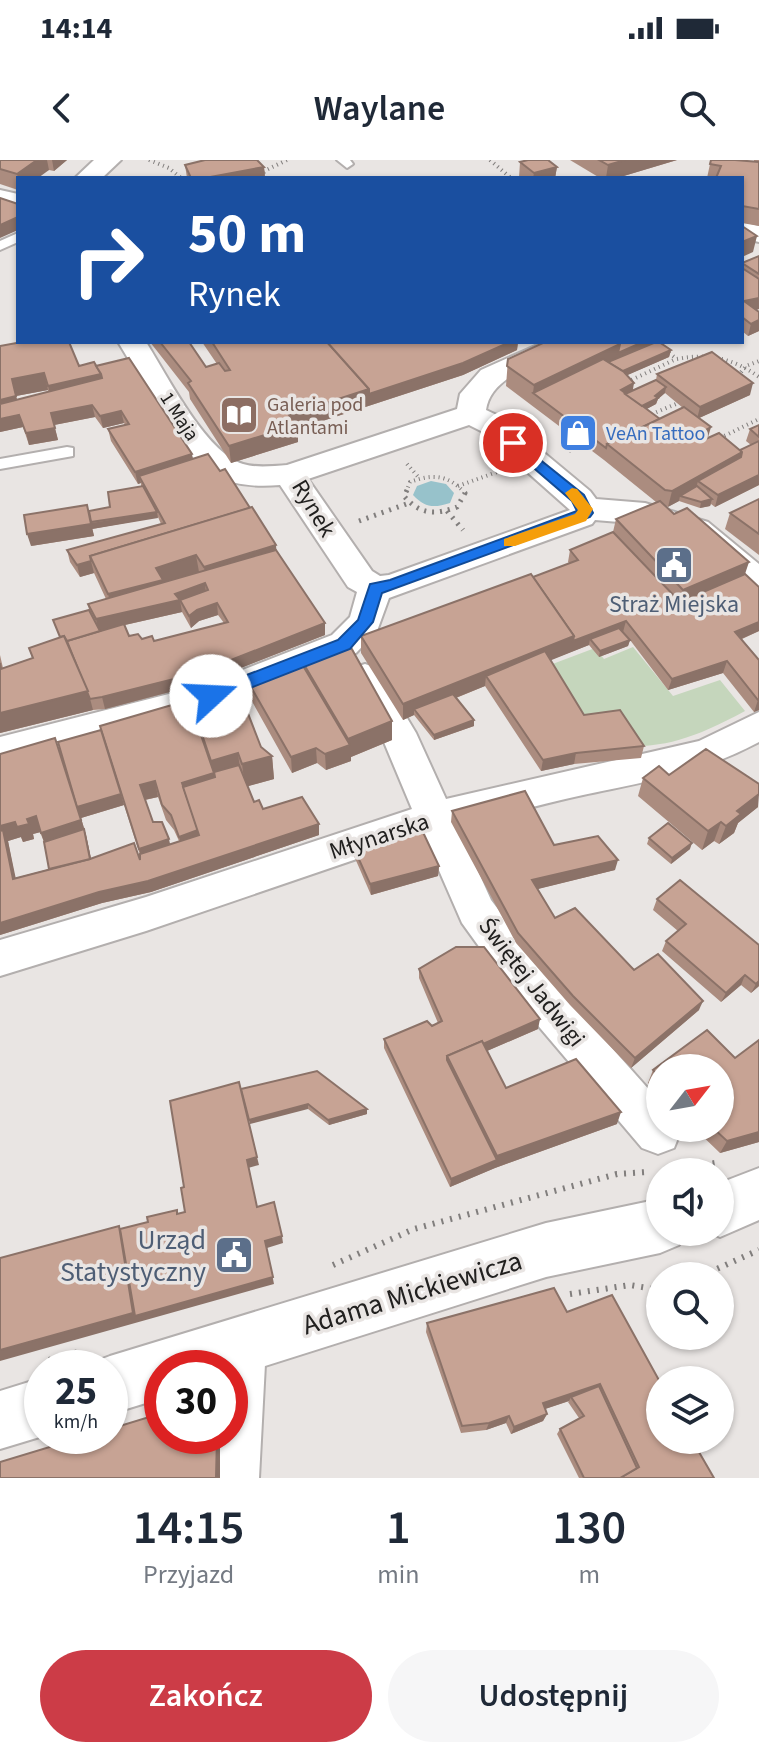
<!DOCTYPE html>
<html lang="pl">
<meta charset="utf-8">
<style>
body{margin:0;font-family:"Source Sans 3",sans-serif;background:#f6f6f7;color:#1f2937;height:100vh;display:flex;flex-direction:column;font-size:30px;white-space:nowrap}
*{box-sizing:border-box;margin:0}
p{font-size:26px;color:#747a83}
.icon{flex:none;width:44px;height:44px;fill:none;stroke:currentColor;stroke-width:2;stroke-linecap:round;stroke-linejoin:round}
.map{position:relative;height:1318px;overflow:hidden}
.sheet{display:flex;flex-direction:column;background:#fff;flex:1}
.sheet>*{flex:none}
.banner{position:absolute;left:16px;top:16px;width:728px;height:168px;border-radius:0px;box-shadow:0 2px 6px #0004;background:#1a4fa0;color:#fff;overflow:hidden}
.needle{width:52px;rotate:59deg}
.buttons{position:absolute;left:646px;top:894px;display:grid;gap:16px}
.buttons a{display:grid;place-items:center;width:88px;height:88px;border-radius:50%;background:#fff;box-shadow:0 2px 6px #0004;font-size:40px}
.speed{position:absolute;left:24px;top:1190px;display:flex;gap:16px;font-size:40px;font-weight:700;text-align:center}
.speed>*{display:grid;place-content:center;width:104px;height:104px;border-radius:50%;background:#fff;box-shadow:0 2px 6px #0004;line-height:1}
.speed small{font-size:20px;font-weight:400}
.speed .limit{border:12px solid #d22;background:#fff;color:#111}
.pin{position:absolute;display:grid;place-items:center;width:68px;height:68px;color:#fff;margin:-34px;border:4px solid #fff;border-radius:50%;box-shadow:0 2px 8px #0007}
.me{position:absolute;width:88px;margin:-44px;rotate:70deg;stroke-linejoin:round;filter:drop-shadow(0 0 6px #0008)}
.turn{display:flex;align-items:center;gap:28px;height:168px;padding:0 40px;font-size:36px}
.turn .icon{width:104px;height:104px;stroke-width:2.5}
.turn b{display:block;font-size:56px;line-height:68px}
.eta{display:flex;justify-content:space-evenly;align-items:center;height:136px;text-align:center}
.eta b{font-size:48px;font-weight:600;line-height:56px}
.cta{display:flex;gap:16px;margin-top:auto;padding:16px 40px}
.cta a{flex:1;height:92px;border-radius:48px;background:#cc3c47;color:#fff;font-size:32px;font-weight:600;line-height:92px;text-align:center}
.cta a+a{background:#f6f6f7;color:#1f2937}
.status{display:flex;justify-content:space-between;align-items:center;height:56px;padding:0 40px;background:#fff;direction:ltr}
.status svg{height:22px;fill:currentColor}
header{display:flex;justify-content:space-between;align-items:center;height:104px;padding:0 40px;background:#fff;font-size:36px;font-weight:600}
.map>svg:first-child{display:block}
</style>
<div class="status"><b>14:14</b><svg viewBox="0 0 49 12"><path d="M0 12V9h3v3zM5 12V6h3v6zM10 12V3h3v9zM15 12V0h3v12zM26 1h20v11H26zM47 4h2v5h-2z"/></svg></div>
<header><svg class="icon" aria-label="back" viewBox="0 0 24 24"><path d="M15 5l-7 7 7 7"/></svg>Waylane<svg class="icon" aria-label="search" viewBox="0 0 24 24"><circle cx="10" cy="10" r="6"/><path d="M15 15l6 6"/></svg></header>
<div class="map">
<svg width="759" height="1318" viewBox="0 0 759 1318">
<rect width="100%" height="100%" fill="#e9e5e3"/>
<path fill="#c5d6bc" d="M633,487L673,536L720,520L745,551C673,590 649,589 569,585L526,514L595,488L604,499Z"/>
<path fill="#97c2cb" d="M431,321L446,324L454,333L450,343C434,348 425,348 413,335L417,326Z"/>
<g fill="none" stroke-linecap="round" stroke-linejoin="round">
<g stroke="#b3afae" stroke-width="4">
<g id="lane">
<polygon points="337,0 350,0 353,4 347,8"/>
<polygon points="18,73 18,82 0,90 0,81"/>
<polygon points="67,287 73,288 73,296 0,309 0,299"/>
</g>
</g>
<g stroke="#b3afae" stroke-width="4">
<g id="street">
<polygon points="94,0 121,0 102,18 75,18"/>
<polygon points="0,30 18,34 18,49 0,45"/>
<polygon points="742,62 759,66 759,82 742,78"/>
<path d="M118,182H146C167,215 205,292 243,304C256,308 273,306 287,305L457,249L460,234L481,210L544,182H581L577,188C547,201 491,213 486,250L501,257L590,331L596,339L645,343L708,362L759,404V434L747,430L686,378L643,364L595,360L592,364L389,438L377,471L356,493L223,545L0,605V577L204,525L332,475L350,457L357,432L348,427L280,325C258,327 233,326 213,314C179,295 140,216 118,182ZM469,265L481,271L570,350L389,415L380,416L372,411L308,319Z"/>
<path d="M365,504L377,508L416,573L446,639L699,581L759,552V582C699,614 648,621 583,635C541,644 500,656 458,667L491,740L554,823L660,942V968H678L680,973L674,988L658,994L642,988L524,849L462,763L424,676L146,771L0,816V780L146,737L412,649L381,575L348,517L353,508Z"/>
<polygon points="241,1160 258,1168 266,1185 259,1318 207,1318 210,1276 230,1276 230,1208 215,1208 216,1185 224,1168"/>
</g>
</g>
<g stroke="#b3afae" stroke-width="4">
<g id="secondary">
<polygon points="759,1008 759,1060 720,1077 709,1072 720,1072 720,1023"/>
<polygon points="660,1039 660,1072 685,1072 679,1085 660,1093 546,1117 230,1217 230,1208 162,1208 162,1238 110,1254 110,1208 88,1208 89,1204 110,1196 546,1063"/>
<polygon points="42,1218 43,1276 0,1289 0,1231"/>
</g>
</g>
<g stroke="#817e7d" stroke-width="4" stroke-dasharray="1 4" stroke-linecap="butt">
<polyline points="149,0 169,8 181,18"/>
<polyline points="490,0 511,18"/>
<polyline points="268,18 262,12 287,0"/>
<path d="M665,190L677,199C708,193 733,198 759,217"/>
<polyline points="738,216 746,206 759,201"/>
<polyline points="627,222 676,199"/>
<polyline points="647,256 676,244"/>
<polyline points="720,278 759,259"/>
<polyline points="569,291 583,285"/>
<polyline points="407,304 420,319"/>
<polyline points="458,326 500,311"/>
<path d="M406,332L410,322C432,314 447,314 464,332"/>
</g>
<g stroke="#817e7d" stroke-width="5" stroke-dasharray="2 6" stroke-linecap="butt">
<path d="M407,330L404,336C420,355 435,355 457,347L465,333L462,330"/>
<polyline points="447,351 463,370"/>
<polyline points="359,361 409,343"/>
</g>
<g stroke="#817e7d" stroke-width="6" stroke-dasharray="2 7" stroke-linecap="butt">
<polyline points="677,1009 715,1003"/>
<polyline points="333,1105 414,1069 617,1014 647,1012"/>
<polyline points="701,1116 759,1090"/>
<polyline points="570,1134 630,1125 660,1130"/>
<polyline points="49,1200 78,1192"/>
</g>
<use href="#lane" fill="#fff" fill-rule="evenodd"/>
<use href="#street" fill="#fff" fill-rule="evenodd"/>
<use href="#secondary" fill="#fff" fill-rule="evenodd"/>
</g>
<g fill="#ab8c7f" fill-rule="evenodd">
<polygon points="0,0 67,0 54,11 49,10 18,18 18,30 0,24"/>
<polygon points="570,0 677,0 617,18 600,18"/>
<polygon points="751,0 759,0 759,66 742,63 742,18 707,18 710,4 754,2 754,0"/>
<polygon points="520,2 557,7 555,18 519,18"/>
<polygon points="185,5 264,7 265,18 187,18"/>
<polygon points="759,96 759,149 756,150 759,152 759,171 748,176 742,171 742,103"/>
<polygon points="150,182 189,182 206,207 217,204 202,182 518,182 517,190 463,215 298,269 298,282 231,303 190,239 189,232"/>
<path d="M663,185L671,190L669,197L627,215L633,230L656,220L657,214L750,235L699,258L708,278L740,290L751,285L746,281L750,269L759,265V325L715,347L711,344L710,346L700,348L679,341L667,347L759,427V471L742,479L759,500V550L754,552L723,513L668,530L630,480L628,486L599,497L589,485L550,500L584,555L644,586L641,598L574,604L541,611L485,526L456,538L474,560V566L434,580L414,555L403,560L361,493V476L570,404L568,402L570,390L613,372L616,359L656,342L604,300L506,226L508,199ZM665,233L683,248L660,259L646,249L656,244L658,239Z"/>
<path d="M0,186L79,206H96L193,299L220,311L250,348L276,385V390L325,463V475L200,524L105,549L93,550L0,573V495L3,508L32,498L29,488L60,477L53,460L89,450L88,444L106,439L94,413L80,417L70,402L67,390L161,364L158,357L92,369V368L94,376L31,386L89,351L110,347L141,326V323L138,324L111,281L108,269L125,265L124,263L103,268L95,257L54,265L58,280L29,285L23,267L0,272ZM48,230V232L17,240L16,236ZM182,452L191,468L199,461L218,455L224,463L154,481L129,476L125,465Z"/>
<polygon points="759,339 759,395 725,369 730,353"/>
<polygon points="299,496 392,580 351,597 351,601 326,610 317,603 292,613 249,536 247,520 299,500"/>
<path d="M188,533L272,596L274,619L248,626L254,642L263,649L319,664V675L151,732L102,743L0,775V594L71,628L101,570L189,540ZM111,604L140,695V700L91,698L86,675L81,658L124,645ZM158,637L166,660L174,670L179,681L170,684L153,662L145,640ZM40,672L44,682L49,709L15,718L8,681L21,677L23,682L34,679L33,674Z"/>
<polygon points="669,615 758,647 738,663 734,673 719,684 714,681 702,690 638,636 643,618"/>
<polygon points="452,651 554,685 615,710 537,729 555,758 699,850 631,908 570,845 516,783 451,662"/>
<polygon points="649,678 690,689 671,704 647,684"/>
<polygon points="353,686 439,706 438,716 371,735 354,696"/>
<polygon points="657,739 759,785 759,826 751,833 741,825 721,842 662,791 666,781 678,771 653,750"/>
<polygon points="419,809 538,869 487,891 506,928 617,964 495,1008 450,1027 384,888 384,879 438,863 419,818"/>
<polygon points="707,870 735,898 759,880 759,982 720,993 694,968 720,968 720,908 660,908 660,935 648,923 653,910"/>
<polygon points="241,929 367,949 367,954 329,965 308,949"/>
<polygon points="567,1152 714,1318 579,1318 557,1274 560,1269 579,1258 568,1242 569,1241 545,1249 547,1254 543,1261 511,1274 506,1263 486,1270 461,1273 426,1172 427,1163"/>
</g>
<g fill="#8b7268">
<polygon points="37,0 47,0 49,10 38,18 18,18 17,14"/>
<polygon points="52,0 67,0 54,11"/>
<polygon points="625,0 677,0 617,18 606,18 608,5"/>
<polygon points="264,7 265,18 205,18"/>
<polygon points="557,7 555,18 533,18 534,13"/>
<polygon points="18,57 18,70 0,78 0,65"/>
<polygon points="757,76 753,92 742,97 742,82"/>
<polygon points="759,138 759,149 742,153 744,141"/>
<polygon points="759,160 759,171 748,176 751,164"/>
<polygon points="510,182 518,182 517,190 463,215 298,269 298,282 231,303 229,286 289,255"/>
<polygon points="643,182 669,182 607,209 533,233 534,225 620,184"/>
<polygon points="671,190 669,197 614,221 615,215"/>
<polygon points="44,213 48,230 16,236 21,253 0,257 0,240 12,219"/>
<polygon points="101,214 104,230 52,242 48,226"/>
<polygon points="634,223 632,235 620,236 621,230"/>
<polygon points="753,223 750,235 697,259 700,247"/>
<polygon points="666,227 665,233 658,239 656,244 636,255 637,248"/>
<polygon points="92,245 95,257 54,265 51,253"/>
<polygon points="121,251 124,263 103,268 100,256"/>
<polygon points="19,255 23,267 0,272 0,259"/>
<polygon points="711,267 706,284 689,294 693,277"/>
<polygon points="55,268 58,280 29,285 26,273"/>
<polygon points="742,292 737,309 698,321 695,332 680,336 679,341 668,347 672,331"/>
<polygon points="192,294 194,306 139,316 141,323 138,324 135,312"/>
<polygon points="759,315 759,325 715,347 718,335"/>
<polygon points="712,339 710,346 700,348 701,342"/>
<polygon points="157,352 158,358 92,369 92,367 94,376 31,386 27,374"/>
<polygon points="276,385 277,402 206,423 204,407"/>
<polygon points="196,395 199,412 112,451 108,434 156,408"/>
<polygon points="91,401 94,413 80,417 77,405"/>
<polygon points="749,402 741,426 677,454 683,430"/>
<polygon points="205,423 206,435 180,440 182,452 98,471 96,459 175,434"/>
<polygon points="217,443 218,455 199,461 191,468 189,456 197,450"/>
<polygon points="626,461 623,472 590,479 589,485 492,524 486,516 485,526 418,553 414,549 414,555 403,560 403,544 574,476"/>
<polygon points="759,462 759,471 732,483 735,472"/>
<polygon points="325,463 325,475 200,524 105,549 102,537"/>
<polygon points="630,480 628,486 599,497 600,491"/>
<polygon points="727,501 723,513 668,530 672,519"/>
<polygon points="88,531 93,550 0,573 0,553"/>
<polygon points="758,540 759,540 759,550 754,552"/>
<polygon points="474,560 474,566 434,580 434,575"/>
<polygon points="392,561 392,580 351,597 351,601 326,610 325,594 349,586 348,579"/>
<polygon points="316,588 317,603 292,613 291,597"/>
<polygon points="238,593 241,616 186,637 182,623 211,601"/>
<polygon points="576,593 574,604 541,611 543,600"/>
<polygon points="272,596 274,619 245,627 242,604"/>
<polygon points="155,621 158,637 144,640 140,625"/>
<polygon points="121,634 124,645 81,658 86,675 93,709 46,688 41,673 77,647"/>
<polygon points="759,634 758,647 738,663 734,673 719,684 726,666 737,651"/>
<polygon points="36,656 41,672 33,674 34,679 23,682 21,677 8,681 18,729 0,683 0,666"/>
<polygon points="721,662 714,681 702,690 708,671"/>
<polygon points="319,664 319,675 151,732 102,743 0,775 0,763"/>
<polygon points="198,670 201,685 183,692 179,677"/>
<polygon points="169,679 172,694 143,704 139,689"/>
<polygon points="692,683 690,689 671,704 672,698"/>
<polygon points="618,700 615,710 530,731 532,720"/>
<polygon points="439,706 438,716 371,735 370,724"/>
<polygon points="745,815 741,825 721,842 726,833"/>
<polygon points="759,821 759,826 751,833 756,824"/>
<polygon points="703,841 699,850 631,908 635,898"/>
<polygon points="540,859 538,869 452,906 449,899"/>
<polygon points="308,944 308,949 250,964 249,960"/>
<polygon points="367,949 367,954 329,965 328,960"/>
<polygon points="621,952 617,964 495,1008 450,1027 451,1019 497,1000 497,996"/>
<polygon points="759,972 759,982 720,993 727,981"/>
<polygon points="257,997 259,1005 248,1008 247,1000"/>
<polygon points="119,1066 124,1077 265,1081 282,1076 283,1083 267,1088 274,1124 0,1201 0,1190"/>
<polygon points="600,1224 595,1231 571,1237 569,1241 539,1251 543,1243"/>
<polygon points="547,1254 543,1261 511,1274 514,1267"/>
<polygon points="509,1256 506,1263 486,1270 489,1263"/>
<polygon points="217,1276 220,1276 220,1318 216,1318"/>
</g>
<g fill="#c7a394" stroke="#8b7268" stroke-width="2" fill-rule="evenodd">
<polygon points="0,0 37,0 17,14 0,9"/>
<polygon points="205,0 257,0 264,7 205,18 191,18 185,5"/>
<polygon points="528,0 548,0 557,7 534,13 520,2"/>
<polygon points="599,0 625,0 608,5"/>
<polygon points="711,0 735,0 759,2 759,49 742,46 742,18 716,18 721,6 710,4"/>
<polygon points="0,38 18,44 18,57 0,65"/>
<polygon points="742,66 757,76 742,82"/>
<polygon points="759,96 759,114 742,103"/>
<polygon points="742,108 759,119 759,138 744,141 759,152 759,160 751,164 742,157"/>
<polygon points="22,182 69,182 79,206 94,202 101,214 48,226 44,213 12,219 16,236 0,240 0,186"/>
<polygon points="160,182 189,182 206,207 219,203 225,211 230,210 212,182 327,182 369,229 289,255 297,265 229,286 188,223 191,221"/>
<polygon points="327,182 510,182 463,203 369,234 369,229"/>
<polygon points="545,182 617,182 620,184 534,225 507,206 508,199"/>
<polygon points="617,182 643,182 618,193 620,184"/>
<polygon points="656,182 659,182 671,190 623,211 608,202"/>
<polygon points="712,192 753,223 700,247 657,214"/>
<polygon points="129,198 192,294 135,312 108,269 129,264 121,251 100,256 92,245 51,253 55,268 26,273 19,255 0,259 0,244 102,218 101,214 96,206"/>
<polygon points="603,199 624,212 634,223 621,230 660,259 607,284 606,288 533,233"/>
<polygon points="656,220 666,227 655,236 658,238 642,246 625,234"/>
<polygon points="684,247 711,267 693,277 699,282 719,273 742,292 672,331 665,330 607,284"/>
<polygon points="759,265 759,277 750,269"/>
<polygon points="759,281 759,315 718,335 698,321 741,297 742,292 740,290"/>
<polygon points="208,294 220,311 225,309 250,348 90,396 91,401 77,405 67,390 165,363 139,316"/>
<polygon points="143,326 157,352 91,362 89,351 110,347 108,332"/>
<polygon points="697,326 712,339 701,342 680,336"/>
<polygon points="759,339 759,374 730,353"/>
<polygon points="660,341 674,354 687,348 749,402 683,430 616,359"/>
<polygon points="87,345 91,364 27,374 24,355"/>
<polygon points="252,347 276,385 204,407 196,395 156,408 163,420 108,434 90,396"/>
<polygon points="613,372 680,442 745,414 759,427 759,462 735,472 759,500 759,540 758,540 727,501 672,519 626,461 573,481 574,476 533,417 578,400 570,390"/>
<path d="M276,390L325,463L198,513L102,537L90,539L67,481L124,464L129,476L138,474L142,479L152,476L154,481L228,462L217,443L197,450L189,456L180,440L96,459L88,444ZM205,423L208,430L180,440L175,434Z"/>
<polygon points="531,414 574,476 403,544 361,476"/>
<polygon points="89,450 100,471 67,481 64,476 60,477 53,460"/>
<polygon points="619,468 630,480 600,491 590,479"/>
<polygon points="64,476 88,531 0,553 0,503 1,509 33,498 29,488"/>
<polygon points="336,482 349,484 392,561 348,579 299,496"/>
<polygon points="545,491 584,555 620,550 644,586 576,593 543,600 486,516"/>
<polygon points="299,499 350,585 325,594 316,588 291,597 247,520"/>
<polygon points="235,520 261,587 272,596 242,604 238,593 211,601 188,533"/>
<polygon points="453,534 474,560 434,575 414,549"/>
<polygon points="189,540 214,613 182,623 198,670 179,677 171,655 162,645 155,621 140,625 153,662 162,662 169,679 139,689 100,566"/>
<polygon points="101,570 121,634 77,647 58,582"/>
<polygon points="55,578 81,660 41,673 36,656 27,659 29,664 17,667 15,662 0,666 0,594"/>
<polygon points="706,589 759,624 759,634 737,651 741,654 726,666 721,662 708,671 643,618 659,606 669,615"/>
<polygon points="239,605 254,642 259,640 263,649 302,637 319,664 148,721 99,732 0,763 0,671 3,670 13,719 90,699 134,683 140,700 140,694 199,675 183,627 215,617 214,612"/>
<polygon points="525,631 554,685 598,676 618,700 532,720 555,758 575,748 634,810 658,794 703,841 635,898 573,836 518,773 452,651"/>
<polygon points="668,663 692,683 672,698 649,678"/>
<polygon points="421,668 439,706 370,724 353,686"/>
<polygon points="84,669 90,699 49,709 44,682"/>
<polygon points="680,720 759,785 759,821 756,824 745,815 726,833 666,781 686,764 657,739"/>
<polygon points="456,787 484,787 540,859 483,884 482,881 447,896 447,900 497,1000 451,1019 384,879 427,861 432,866 442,861 419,809"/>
<polygon points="707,870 735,898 759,880 759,972 727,981 713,968 720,968 720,908 660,908 660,918 653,910"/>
<polygon points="482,881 506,928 576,899 621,952 497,996 447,896"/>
<polygon points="317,911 367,949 328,960 308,944 249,960 241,929"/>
<polygon points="239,922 257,997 247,1000 257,1047 274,1042 282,1076 265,1081 273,1117 135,1156 120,1069 148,1062 147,1057 177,1050 177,1054 185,1052 181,1028 184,1027 170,941"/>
<polygon points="119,1066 133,1153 0,1190 0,1098"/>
<polygon points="554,1128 567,1152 612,1135 660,1222 660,1280 692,1280 714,1318 620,1318 639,1307 600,1224 543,1243 547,1254 514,1267 509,1256 489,1263 462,1266 427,1163"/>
<polygon points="599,1226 637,1308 620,1318 584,1318 560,1269 584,1256 571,1237"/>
<polygon points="162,1253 162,1276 217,1276 216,1318 0,1318 0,1302 86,1276 110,1276 110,1269"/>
</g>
<polygon fill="#1a73e8" stroke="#114b97" stroke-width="2" points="513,278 584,335 593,353 590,357 382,433 373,462 350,489 217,541 205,541 203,536 205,531 338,480 358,460 370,424 390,420 577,351 572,341 508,286 506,283"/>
<polygon fill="#f59e0b" points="572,328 577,329 593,349 586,361 515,386 504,386 504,379 575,354 578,350 565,333"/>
<defs>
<g id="library-square" transform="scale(2)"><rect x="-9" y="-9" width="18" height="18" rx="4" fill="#8d6e63" stroke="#e9e5e3"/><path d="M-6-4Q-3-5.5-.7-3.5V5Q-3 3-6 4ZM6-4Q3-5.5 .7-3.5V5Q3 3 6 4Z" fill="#fff"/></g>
<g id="shop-square" transform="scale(2)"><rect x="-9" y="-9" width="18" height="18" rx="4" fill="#3f7fe0" stroke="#e9e5e3"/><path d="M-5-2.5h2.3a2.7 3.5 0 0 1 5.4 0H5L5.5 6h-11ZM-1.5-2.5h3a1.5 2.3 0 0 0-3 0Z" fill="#fff"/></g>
<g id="civic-square" transform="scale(2)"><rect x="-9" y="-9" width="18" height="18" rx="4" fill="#5c6f8a" stroke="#e9e5e3"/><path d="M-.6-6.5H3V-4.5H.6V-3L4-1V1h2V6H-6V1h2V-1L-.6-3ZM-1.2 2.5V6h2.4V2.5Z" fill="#fff"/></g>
</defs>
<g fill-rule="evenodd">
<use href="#library-square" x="239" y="255"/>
<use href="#shop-square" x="578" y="273"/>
<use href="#civic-square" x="674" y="405"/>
<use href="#civic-square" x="234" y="1095"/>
</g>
<g text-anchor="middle" stroke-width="7" stroke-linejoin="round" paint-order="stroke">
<g font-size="20" fill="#785e54" stroke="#e9e5e3" text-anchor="start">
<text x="267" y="251">Galeria pod<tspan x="267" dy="23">Atlantami</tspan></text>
</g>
<g font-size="20" fill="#21201f" stroke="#e9e5e3">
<text transform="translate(180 256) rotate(57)" y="7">1 Maja</text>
</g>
<g font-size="20" fill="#366cbe" stroke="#e9e5e3" text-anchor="start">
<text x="606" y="280">VeAn Tattoo</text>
</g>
<g font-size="24" fill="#21201f" stroke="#e9e5e3">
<text transform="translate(314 348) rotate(59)" y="8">Rynek</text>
<text transform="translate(379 676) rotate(-18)" y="8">Młynarska</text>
<text transform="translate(532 822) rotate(52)" y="8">Świętej Jadwigi</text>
</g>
<g font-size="24" fill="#4e5e75" stroke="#e9e5e3">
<text x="674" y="452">Straż Miejska</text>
</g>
<g font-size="28" fill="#4e5e75" stroke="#e9e5e3" text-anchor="end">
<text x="206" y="1089">Urząd<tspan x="206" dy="32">Statystyczny</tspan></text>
</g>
<g font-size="28" fill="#21201f" stroke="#e9e5e3">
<text transform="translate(412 1132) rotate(-17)" y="10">Adama Mickiewicza</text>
</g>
</g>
</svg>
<div class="buttons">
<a><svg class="needle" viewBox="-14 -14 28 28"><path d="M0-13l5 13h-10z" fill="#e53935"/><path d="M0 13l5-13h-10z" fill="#747a83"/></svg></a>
<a><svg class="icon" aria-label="sound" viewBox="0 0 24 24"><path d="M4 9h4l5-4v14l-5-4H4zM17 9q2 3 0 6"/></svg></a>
<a><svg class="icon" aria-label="search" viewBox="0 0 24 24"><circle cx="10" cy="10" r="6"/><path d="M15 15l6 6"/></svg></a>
<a><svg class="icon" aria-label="layers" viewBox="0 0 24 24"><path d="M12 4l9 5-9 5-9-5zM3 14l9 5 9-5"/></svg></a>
</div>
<div class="speed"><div>25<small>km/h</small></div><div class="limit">30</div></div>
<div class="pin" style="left:513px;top:283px;background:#d93025"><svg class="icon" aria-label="arrive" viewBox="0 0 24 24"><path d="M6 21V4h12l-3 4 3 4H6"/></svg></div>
<svg class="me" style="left:211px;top:536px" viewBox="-20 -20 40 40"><circle r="19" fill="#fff"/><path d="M0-13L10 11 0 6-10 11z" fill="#1a73e8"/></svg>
<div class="banner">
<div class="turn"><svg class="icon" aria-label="right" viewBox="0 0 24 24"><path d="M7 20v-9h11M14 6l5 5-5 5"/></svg><div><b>50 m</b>Rynek</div></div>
</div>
</div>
<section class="sheet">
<div class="eta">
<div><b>14:15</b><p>Przyjazd</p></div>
<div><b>1</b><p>min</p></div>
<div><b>130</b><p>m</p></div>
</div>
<div class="cta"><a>Zakończ</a><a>Udostępnij</a></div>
</section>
